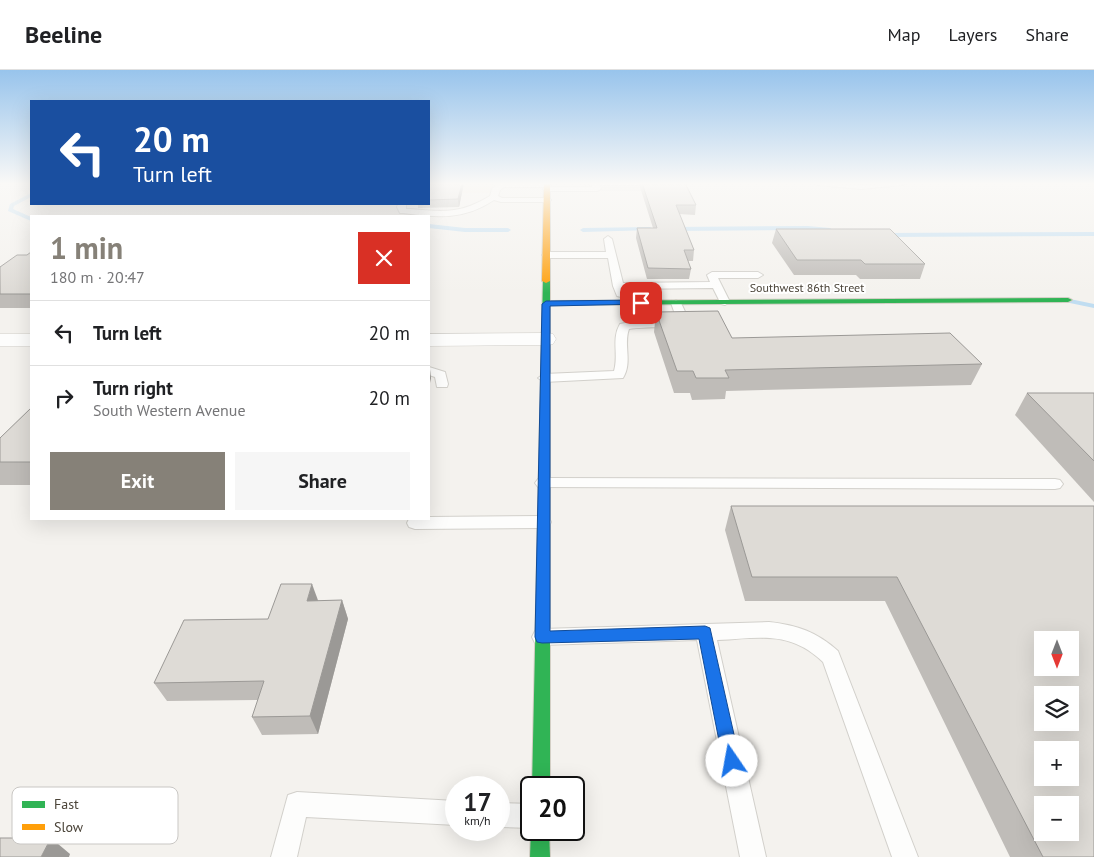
<!DOCTYPE html>
<meta charset="utf-8">
<style>
body{margin:0;font-family:"PT Sans",sans-serif;background:#f6f6f6;color:#202124;height:100vh;display:flex;flex-direction:column;font-size:19px;white-space:nowrap}
*{box-sizing:border-box;margin:0}
p{font-size:16px;color:#757577}
.icon{flex:none;width:28px;height:28px;fill:none;stroke:currentColor;stroke-width:2;stroke-linecap:round;stroke-linejoin:round}
.map{position:relative;flex:1;overflow:hidden}
.panel{position:absolute;left:30px;top:145px;width:400px;height:305px;display:flex;flex-direction:column;background:#fff;border-radius:0px;box-shadow:0 5px 20px #0002}
.panel>*{flex:none}
.guide{position:absolute;left:30px;top:30px;width:400px;height:105px;border-radius:0px;box-shadow:0 5px 20px #0002;background:#1a4fa0;color:#fff;overflow:hidden}
.needle{width:32px;rotate:180deg}
.buttons{position:absolute;left:1034px;top:561px;display:grid;gap:10px}
.buttons a{display:grid;place-items:center;width:45px;height:45px;border-radius:0px;background:#fff;box-shadow:0 5px 20px #0002;font-size:25px}
.speed{position:absolute;left:445px;top:706px;display:flex;gap:10px;font-size:25px;font-weight:700;text-align:center}
.speed>*{display:grid;place-content:center;width:65px;height:65px;border-radius:50%;background:#fff;box-shadow:0 5px 20px #0002;line-height:1}
.speed small{font-size:12px;font-weight:400}
.speed .limit{border:2px solid #111;border-radius:8px;background:#fff;color:#111}
.pin{position:absolute;display:grid;place-items:center;width:42px;height:42px;color:#fff;margin:-21px;border-radius:10px;box-shadow:0 2px 8px #0006}
.me{position:absolute;width:55px;margin:-28px;rotate:348deg;stroke-linejoin:round;filter:drop-shadow(0 0 4px #0008)}
.turn{display:flex;align-items:center;gap:18px;height:105px;padding:0 20px;font-size:22px}
.turn .icon{width:65px;height:65px;stroke-width:2.5}
.turn b{display:block;font-size:35px;line-height:42px}
.round{display:grid;place-items:center;flex:none;width:52px;height:52px;border-radius:0px;background:#f6f6f6}
.summary{display:flex;align-items:center;justify-content:space-between;height:85px;padding:0 20px}
h1{font-size:30px;font-weight:700;line-height:38px;color:#868178}
.primary-button{display:flex;gap:10px;margin-top:auto;padding:10px 20px}
.primary-button a{flex:1;height:58px;border-radius:0px;background:#868178;color:#fff;font-size:20px;font-weight:700;line-height:58px;text-align:center}
.primary-button a+a{background:#f6f6f6;color:#202124}
ul{padding:0;list-style:none}
li{display:flex;align-items:center;gap:15px;height:65px;padding:0 20px;border-top:1px solid #e0e0e0}
li div{flex:1}
li b{display:block;font-size:19px}
li em{font-style:normal}
header{display:flex;align-items:center;gap:30px;box-sizing:border-box;height:70px;padding:0 25px;background:#fff;border-bottom:1px solid #e0e0e0}
header strong{font-size:24px}
nav{display:flex;gap:28px;margin-inline-start:auto;font-size:18px}
.map>svg:first-child{display:block}
</style>
<header>
<strong>Beeline</strong>
<nav><a>Map</a><a>Layers</a><a>Share</a></nav>
</header>
<div class="map">
<svg width="1094" height="787" viewBox="0 0 1094 787">
<rect width="100%" height="100%" fill="#f4f2ee"/>
<polygon fill="#f3ebdf" points="429,113 500,113 499,123 429,123"/>
<polygon fill="#e6e3df" points="583,113 652,113 656,121 584,121"/>
<g fill="none" stroke-linecap="round" stroke-linejoin="round">
<g fill="#c0ddf1" fill-rule="evenodd">
<polygon points="31,123 31,127 14,136 13,139 31,147 31,151 8,141 10,134"/>
<polygon points="429,154 465,158 508,158 511,160 508,162 465,162 429,158"/>
<polygon points="808,156 830,158 833,160 830,162 808,160 672,161 669,159 672,157"/>
<polygon points="650,157 653,159 652,160 583,162 580,160 583,158"/>
<polygon points="1094,162 1094,166 884,167 881,165 884,163"/>
<polygon points="1065,228 1094,234 1094,238 1065,232"/>
</g>
<g stroke="#d2d0cb" stroke-width="2">
<g id="lane">
<path d="M491,113H547L551,115L549,117H592V113H660L656,115H600L601,119L597,121H547L543,119L545,117H504L500,120L498,126L502,128H547L551,130L547,132H501L494,130C464,150 438,148 403,143H400L397,137L398,134H406V139H410C444,142 460,144 490,126L492,119L496,116Z"/>
<polygon points="814,113 861,115 906,113 902,115 861,119 818,115"/>
<polygon points="608,166 612,169 623,213 710,212 707,205 712,202 758,202 763,205 758,208 718,208 730,232 725,235 721,234 713,218 625,219 626,224 621,227 617,226 613,216 608,188 547,188 542,185 547,182 606,182 604,169"/>
<path d="M676,230L681,233L688,248C677,260 645,256 629,259C623,275 633,292 623,308L544,312L538,308L544,304L614,301C619,285 611,269 620,254L641,250L673,249L676,247L671,233Z"/>
<polygon points="429,297 445,302 448,314 447,317 437,317 435,307 429,305"/>
<polygon points="543,408 1055,409 1060,410 1063,414 1060,418 1055,419 538,417 535,413 538,409"/>
<polygon points="543,446 549,448 551,452 549,456 543,458 415,459 409,457 407,453 409,449 429,449 429,447"/>
<path d="M769,552C797,555 817,562 838,581L918,787H892L823,592C790,560 759,568 717,570L766,787H740L697,570L542,575L535,573L532,567L535,561L542,559Z"/>
<polygon points="297,722 456,731 456,755 306,747 297,787 271,787 288,725"/>
<polygon points="499,733 531,734 531,758 499,757"/>
</g>
</g>
<g stroke="#d2d0cb" stroke-width="1">
<g id="street">
<polygon points="545,263 553,264 556,269 553,274 545,275 429,276 429,264"/>
<rect x="0" y="264" width="31" height="12"/>
</g>
</g>
<g stroke="#d3cfc5" stroke-width="2">
<g id="fast">
<polygon points="543,209 550,211 550,231 1068,228 1072,230 1068,232 550,235 550,718 532,718"/>
<polygon points="531,759 549,760 550,787 530,787"/>
</g>
</g>
<g stroke="#d3cfc5" stroke-width="2">
<polygon id="slow" points="544,113 550,113 550,211 546,213 542,211"/>
</g>
<use href="#lane" fill="#fdfdfc" fill-rule="evenodd"/>
<use href="#street" fill="#fdfdfc" fill-rule="evenodd"/>
<use href="#fast" fill="#30b455" fill-rule="evenodd"/>
<use href="#slow" fill="#ff9f0a" fill-rule="evenodd"/>
</g>
<g fill="#bfbcb8">
<polygon points="429,113 464,113 459,137 418,138 418,134 429,134"/>
<polygon points="640,113 685,113 696,135 695,145 679,144 694,180 693,191 688,191 691,199 689,209 647,209 636,168 637,158 653,158 640,117"/>
<polygon points="776,159 925,194 920,209 860,209 856,205 794,205 772,173"/>
<polygon points="31,182 31,238 0,238 0,197 27,185"/>
<polygon points="656,242 732,268 982,294 971,315 726,321 725,329 692,330 690,323 674,323 654,262"/>
<polygon points="1027,323 1094,323 1094,432 1015,345"/>
<polygon points="31,338 31,415 0,415 0,368"/>
<polygon points="731,436 1094,436 1094,787 1010,787 885,531 745,531 725,460"/>
<polygon points="342,530 348,549 318,664 262,665 252,647 258,630 167,631 154,613 268,549 318,531"/>
</g>
<g fill="#9b9996">
<polygon points="462,113 464,113 459,137 458,129"/>
<polygon points="429,291 431,308 429,318"/>
<polygon points="312,514 319,533 307,531"/>
<polygon points="342,530 348,549 318,664 310,646"/>
<polygon points="51,768 70,784 69,787 41,787"/>
</g>
<g fill="#dedbd6" stroke="#9b9996" fill-rule="evenodd">
<polygon points="429,113 462,113 458,129 429,130"/>
<polygon points="642,113 685,113 696,135 676,135 694,180 684,180 691,199 648,198 637,158 657,158"/>
<polygon points="776,159 890,159 925,194 865,194 861,190 797,190"/>
<polygon points="31,182 31,224 0,224 0,197 17,185 27,185"/>
<polygon points="718,241 732,268 950,263 982,294 725,300 729,308 696,308 693,301 677,301 656,242"/>
<polygon points="1027,323 1094,323 1094,391"/>
<polygon points="31,338 31,392 0,392 0,368"/>
<path d="M731,436H1094V787H1043L897,507H752ZM1042,570H1070V598H1042ZM1042,625H1070V652H1042ZM1042,680H1070V708H1042ZM1042,735H1070V762H1042Z"/>
<polygon points="281,514 312,514 307,531 342,530 310,646 252,647 264,611 154,613 184,550 268,549"/>
<polygon points="0,768 51,768 41,787 0,787"/>
</g>
<linearGradient id="sky" x2="0" y2="1"><stop stop-color="#98c4ec"/><stop offset="0.51" stop-color="#faf9f7"/><stop offset="1" stop-color="#faf9f7" stop-opacity="0"/></linearGradient>
<rect width="1094" height="223" fill="url(#sky)"/>
<polygon fill="#1a73e8" stroke="#114b97" points="641,230 644,231 644,234 550,236 550,561 705,556 710,558 740,691 738,697 732,699 725,697 723,691 699,569 542,573 537,572 535,567 542,234 546,231"/>
<g text-anchor="middle" stroke-width="4" stroke-linejoin="round" paint-order="stroke">
<g font-size="12" fill="#4b4439" stroke="#fff">
<text x="807" y="222">Southwest 86th Street</text>
</g>
</g>
<rect x="12" y="717" width="166" height="57" rx="8" fill="#fff" stroke="#c9c7c4" stroke-width="1"/>
<rect x="22" y="731" width="23" height="7" fill="#30b455"/>
<rect x="22" y="754" width="23" height="6" fill="#ff9f0a"/>
<g font-size="14" fill="#4b4439">
<text x="54" y="739">Fast</text>
<text x="54" y="762">Slow</text>
</g>
</svg>
<div class="buttons">
<a><svg class="needle" viewBox="-14 -14 28 28"><path d="M0-13l5 13h-10z" fill="#e53935"/><path d="M0 13l5-13h-10z" fill="#757577"/></svg></a>
<a><svg class="icon" aria-label="layers" viewBox="0 0 24 24"><path d="M12 4l9 5-9 5-9-5zM3 14l9 5 9-5"/></svg></a>
<a>+</a>
<a>−</a>
</div>
<div class="speed"><div>17<small>km/h</small></div><div class="limit">20</div></div>
<div class="pin" style="left:641px;top:233px;background:#d93025"><svg class="icon" aria-label="arrive" viewBox="0 0 24 24"><path d="M6 21V4h12l-3 4 3 4H6"/></svg></div>
<svg class="me" style="left:732px;top:691px" viewBox="-20 -20 40 40"><circle r="19" fill="#fff"/><path d="M0-13L10 11 0 6-10 11z" fill="#1a73e8"/></svg>
<div class="guide">
<div class="turn"><svg class="icon" aria-label="left" viewBox="0 0 24 24"><path d="M17 20v-9H6M10 6l-5 5 5 5"/></svg><div><b>20 m</b>Turn left</div></div>
</div>
<section class="panel">
<div class="summary"><div><h1>1 min</h1><p>180 m · 20:47</p></div><a class="round" style="background:#d93025;color:#fff"><svg class="icon" aria-label="close" viewBox="0 0 24 24"><path d="M6 6l12 12M18 6L6 18"/></svg></a></div>
<ul>
<li><svg class="icon" aria-label="left" viewBox="0 0 24 24"><path d="M17 20v-9H6M10 6l-5 5 5 5"/></svg><div><b>Turn left</b></div><em>20 m</em></li>
<li><svg class="icon" aria-label="right" viewBox="0 0 24 24"><path d="M7 20v-9h11M14 6l5 5-5 5"/></svg><div><b>Turn right</b><p>South Western Avenue</p></div><em>20 m</em></li>
</ul>
<div class="primary-button"><a>Exit</a><a>Share</a></div>
</section>
</div>
